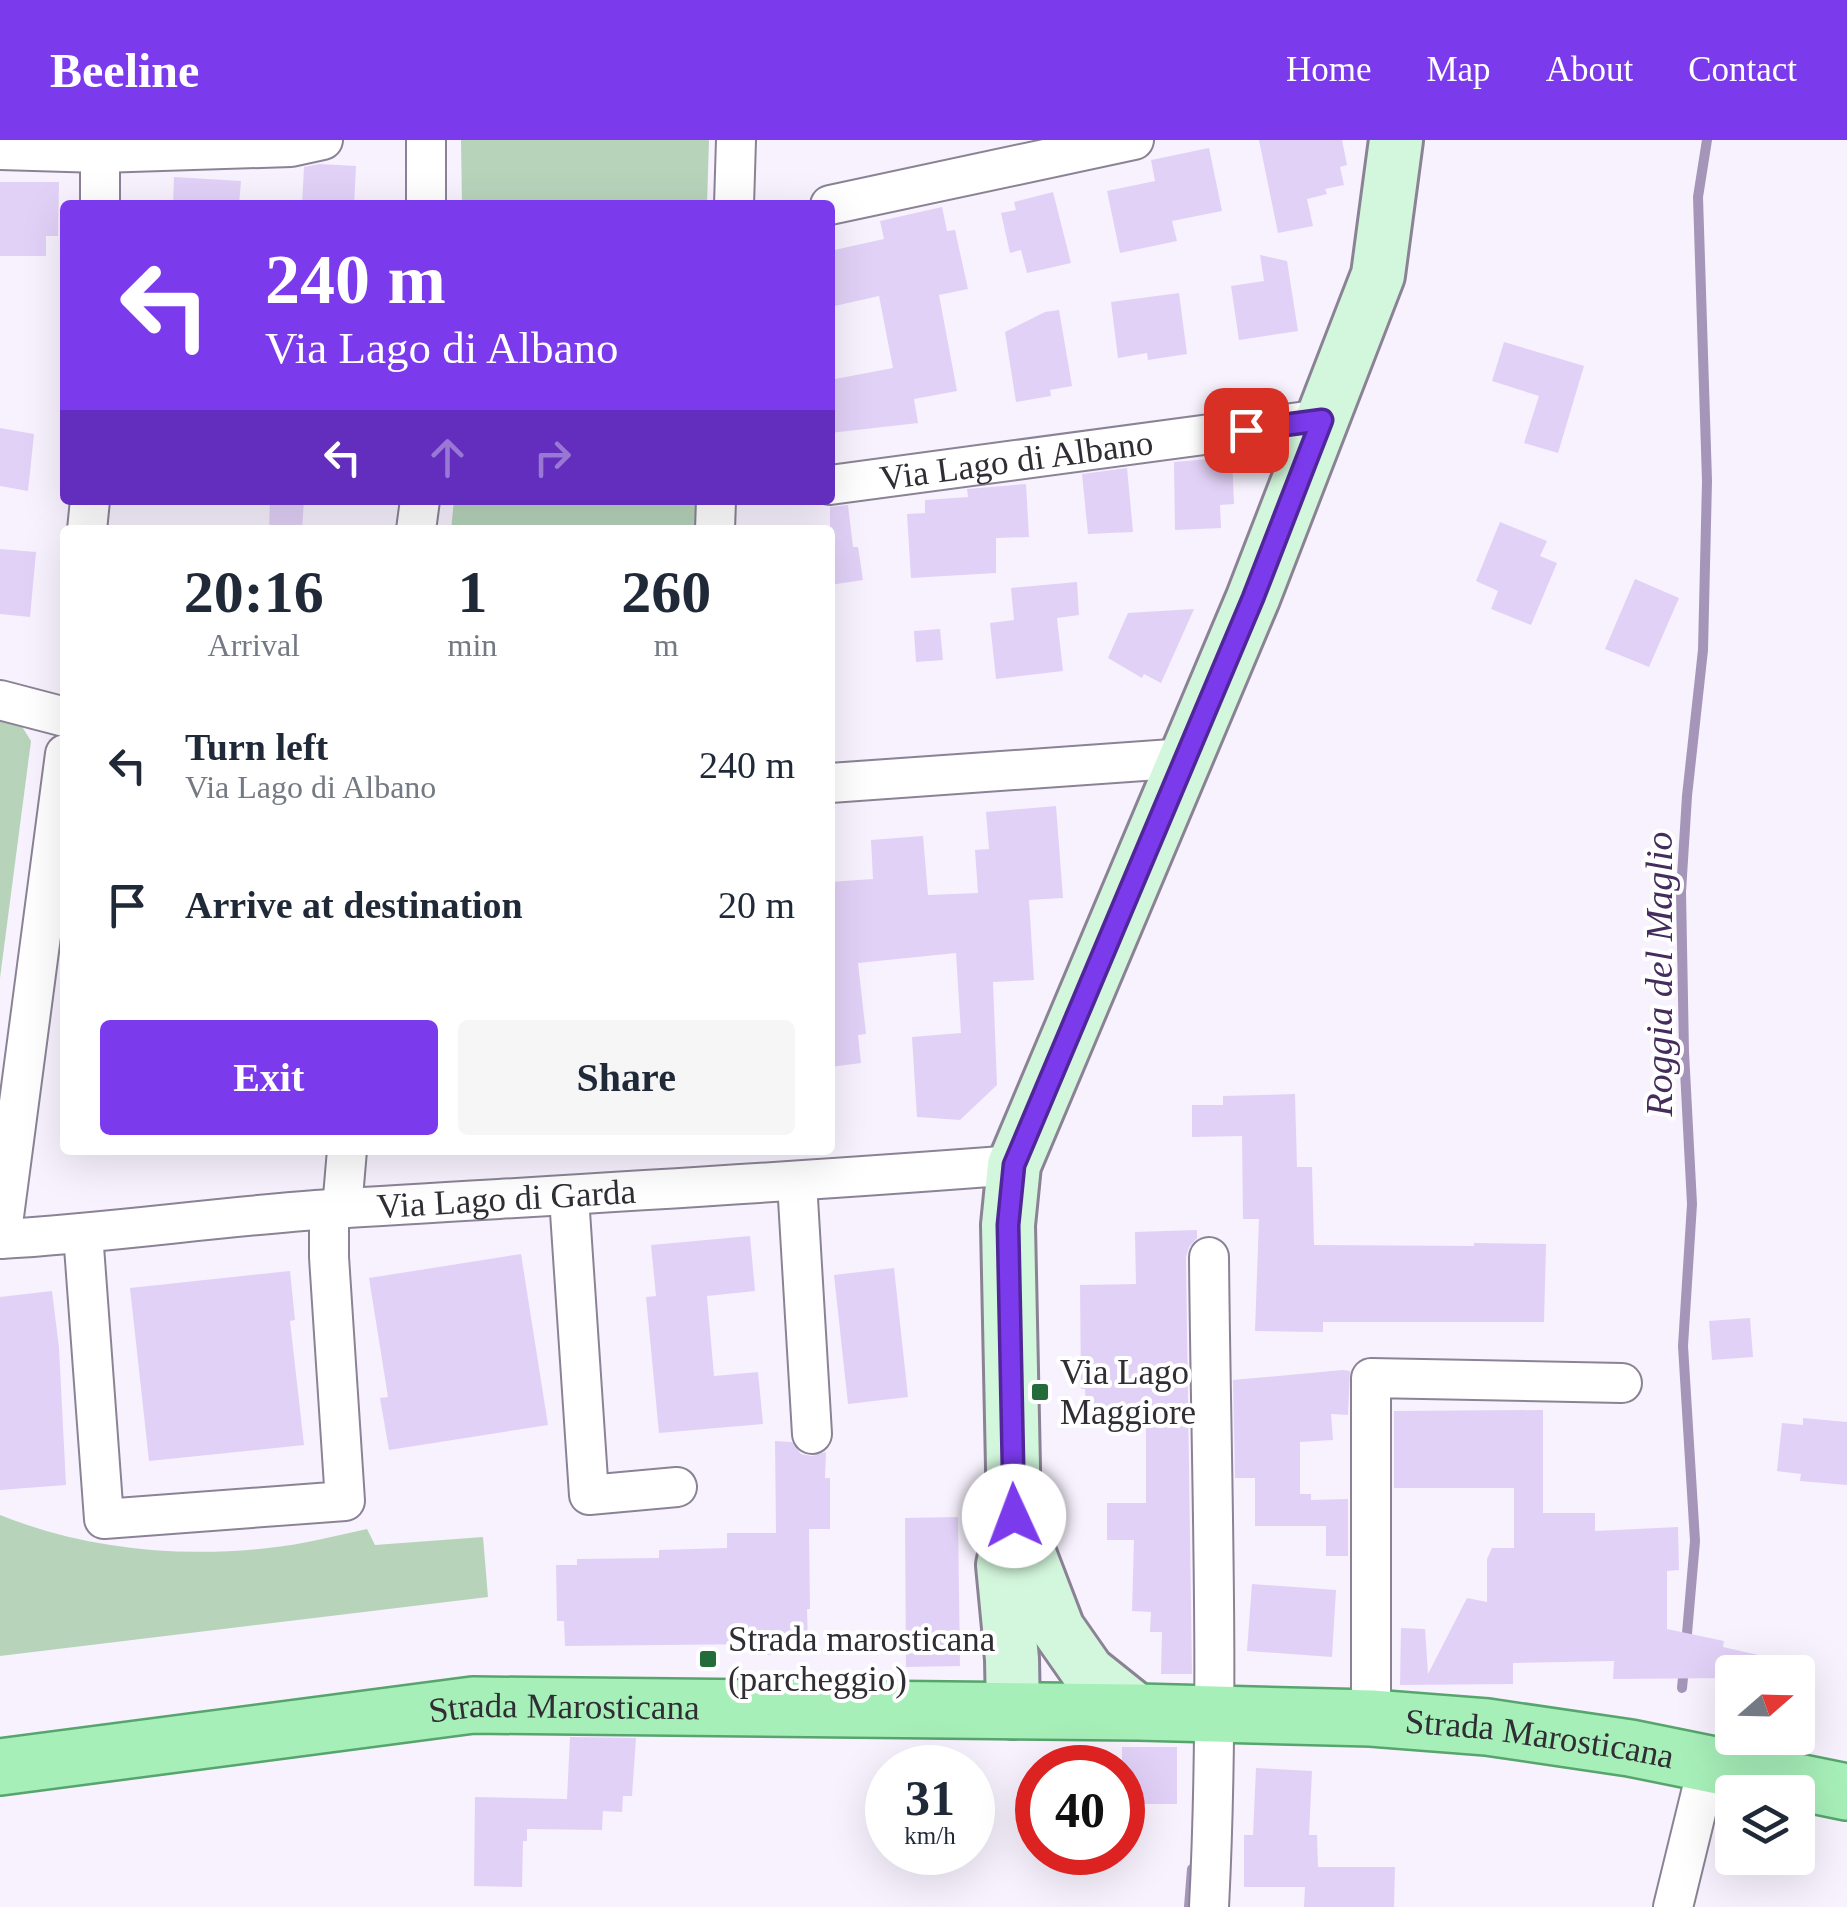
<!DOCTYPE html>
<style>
body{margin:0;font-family:"Times New Roman",serif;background:#f6f6f7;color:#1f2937;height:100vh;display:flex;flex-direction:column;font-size:38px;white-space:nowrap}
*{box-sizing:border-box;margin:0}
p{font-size:32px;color:#747a83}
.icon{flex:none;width:55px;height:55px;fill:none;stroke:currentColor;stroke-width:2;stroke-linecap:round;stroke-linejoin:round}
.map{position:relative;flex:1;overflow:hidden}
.side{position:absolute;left:60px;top:385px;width:775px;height:630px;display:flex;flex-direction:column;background:#fff;border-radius:10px;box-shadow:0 10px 40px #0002}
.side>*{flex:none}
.banner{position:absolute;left:60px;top:60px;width:775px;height:305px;border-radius:10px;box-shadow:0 10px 40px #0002;background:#7c3aed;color:#fff;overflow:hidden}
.needle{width:65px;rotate:70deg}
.buttons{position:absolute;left:1715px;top:1515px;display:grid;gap:20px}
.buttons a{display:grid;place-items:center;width:100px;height:100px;border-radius:10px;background:#fff;box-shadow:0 10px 40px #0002;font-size:50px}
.speed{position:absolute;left:865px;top:1605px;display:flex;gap:20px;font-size:50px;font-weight:700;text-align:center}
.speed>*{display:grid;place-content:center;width:130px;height:130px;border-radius:50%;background:#fff;box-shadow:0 10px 40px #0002;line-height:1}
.speed small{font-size:25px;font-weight:400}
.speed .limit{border:15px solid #d22;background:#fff;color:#111}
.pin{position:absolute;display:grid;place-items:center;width:85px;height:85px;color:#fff;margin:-42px;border-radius:20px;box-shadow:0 5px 15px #0006}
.me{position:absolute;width:110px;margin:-55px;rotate:358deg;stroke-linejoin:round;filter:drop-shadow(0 0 8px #0008)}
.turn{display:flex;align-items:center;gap:35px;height:210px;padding:0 40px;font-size:45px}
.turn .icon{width:130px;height:130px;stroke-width:2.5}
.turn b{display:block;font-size:70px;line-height:85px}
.lanes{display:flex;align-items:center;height:95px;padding:0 40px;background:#0003;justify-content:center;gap:50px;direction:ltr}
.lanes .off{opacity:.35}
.eta{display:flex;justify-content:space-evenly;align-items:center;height:170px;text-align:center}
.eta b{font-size:60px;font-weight:700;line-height:70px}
.action{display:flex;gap:20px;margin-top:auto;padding:20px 40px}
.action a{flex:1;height:115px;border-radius:10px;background:#7c3aed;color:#fff;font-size:40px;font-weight:700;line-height:115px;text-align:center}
.action a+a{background:#f6f6f7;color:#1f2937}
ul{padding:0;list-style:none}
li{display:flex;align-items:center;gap:30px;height:140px;padding:0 40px}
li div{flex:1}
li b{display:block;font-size:38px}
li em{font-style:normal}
header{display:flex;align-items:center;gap:60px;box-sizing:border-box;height:140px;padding:0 50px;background:#7c3aed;color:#fff}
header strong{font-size:48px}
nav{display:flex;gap:55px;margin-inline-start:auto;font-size:35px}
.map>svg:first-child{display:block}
</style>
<header>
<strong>Beeline</strong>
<nav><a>Home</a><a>Map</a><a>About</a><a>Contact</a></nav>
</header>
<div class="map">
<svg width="1847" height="1767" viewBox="0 0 1847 1767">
<rect width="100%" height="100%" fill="#f7f2fe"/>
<g fill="#b7d4bb">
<polygon points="461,0 709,0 707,65 462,65"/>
<polygon points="454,360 696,360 695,390 451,390"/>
<polygon points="0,579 21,585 31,601 0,838"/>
<path d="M0,1375C85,1409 177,1418 268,1408C301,1405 334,1396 367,1389L375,1405L483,1397L488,1457L0,1516Z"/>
</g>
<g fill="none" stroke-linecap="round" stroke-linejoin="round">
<g stroke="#a595b8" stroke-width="10">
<polyline points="1686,1505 1695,1401 1683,1206 1692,1064 1684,912 1681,752 1687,656 1703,510 1707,341 1698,57 1707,0"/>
<polyline points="1682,1548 1684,1527"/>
<polyline points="1189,1767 1192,1729"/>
</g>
</g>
<g fill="#e2d1f7">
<polygon points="1259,0 1342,0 1347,25 1340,27 1344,45 1325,49 1327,54 1307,59 1313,86 1278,93"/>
<polygon points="1209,8 1222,71 1172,81 1177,101 1120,113 1107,51 1155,41 1151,20"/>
<polygon points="319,24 356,26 354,65 302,65 304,27"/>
<polygon points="174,37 241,41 239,65 173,65"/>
<polygon points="0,42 59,42 58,96 46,96 46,116 0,116"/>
<polygon points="1053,52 1071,123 1027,133 1021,110 1010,113 1001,73 1016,70 1014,62"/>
<polygon points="942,67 947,91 955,90 968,149 939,155 957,251 914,259 918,283 830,293 830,240 893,228 879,156 830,167 830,111 884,99 880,81"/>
<polygon points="1260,115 1287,121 1298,191 1239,200 1231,146 1264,141"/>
<polygon points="1179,153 1187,214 1148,220 1147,213 1118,218 1111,162"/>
<polygon points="1059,170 1072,246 1050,250 1051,256 1016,262 1005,192 1045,172"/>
<polygon points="1504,202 1584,226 1558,313 1524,303 1539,256 1492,241"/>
<polygon points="0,288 34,294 28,351 0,346"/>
<polygon points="1232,317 1234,364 1220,365 1221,388 1175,390 1174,322"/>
<polygon points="1127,328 1133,392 1088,394 1082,334"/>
<polygon points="1026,344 1029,397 996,398 996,433 911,438 907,374 925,373 925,360 968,357 967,349"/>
<polygon points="270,360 304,360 302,390 269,390"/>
<polygon points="848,365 853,407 858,407 863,440 830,445 830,367"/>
<polygon points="1500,382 1547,401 1540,416 1557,423 1531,485 1491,469 1498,451 1476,441"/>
<polygon points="0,409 36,412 30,477 0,474"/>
<polygon points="1635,439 1679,458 1649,527 1605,509"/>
<polygon points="1077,442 1079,475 1057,478 1063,531 996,539 990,483 1014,480 1011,448"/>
<polygon points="1194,469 1161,543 1144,534 1142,538 1108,518 1128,473"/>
<polygon points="940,489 943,520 916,522 914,491"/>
<polygon points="1056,666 1063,758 1029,760 1034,840 993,842 997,945 960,980 917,977 912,897 961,893 956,813 858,823 866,894 858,895 861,923 830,927 830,742 873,739 871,700 923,696 928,755 978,753 975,710 989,709 986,672"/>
<polygon points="1295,954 1297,1027 1312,1027 1314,1105 1474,1106 1474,1103 1546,1104 1544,1182 1323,1182 1323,1192 1255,1191 1259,1079 1243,1079 1242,996 1192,997 1192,965 1223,965 1223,956"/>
<polygon points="1197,1090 1197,1098 1189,1107 1186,1117 1192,1534 1161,1534 1162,1492 1150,1492 1151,1472 1132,1471 1134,1400 1107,1400 1107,1363 1146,1363 1146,1273 1086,1274 1085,1249 1081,1249 1080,1145 1136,1144 1135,1092"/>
<polygon points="750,1096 755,1151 707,1156 714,1236 758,1232 763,1284 659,1293 646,1157 656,1156 651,1105"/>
<polygon points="521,1114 548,1285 389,1310 380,1258 388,1257 369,1138"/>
<polygon points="894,1128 908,1257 848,1264 834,1135"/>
<polygon points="290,1131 295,1180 290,1181 304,1305 149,1321 130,1148"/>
<polygon points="52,1151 59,1208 66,1345 0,1350 0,1157"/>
<polygon points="1750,1178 1753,1217 1712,1220 1709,1181"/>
<polygon points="1343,1230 1350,1231 1348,1275 1331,1274 1333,1300 1300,1302 1300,1354 1311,1354 1311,1360 1348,1359 1348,1416 1326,1416 1326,1386 1255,1386 1255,1338 1235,1338 1233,1240"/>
<polygon points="1543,1270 1543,1373 1595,1373 1595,1391 1678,1387 1679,1430 1667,1431 1667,1489 1724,1501 1723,1507 1789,1522 1788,1532 1732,1532 1732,1538 1613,1539 1614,1521 1513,1523 1513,1544 1400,1545 1401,1488 1425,1489 1428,1534 1467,1458 1487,1462 1487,1419 1492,1408 1514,1408 1514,1348 1394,1348 1394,1271"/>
<polygon points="1803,1278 1847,1282 1847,1345 1800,1341 1801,1334 1777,1331 1782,1283 1803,1285"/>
<polygon points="775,1301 792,1302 801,1314 812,1316 826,1312 825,1338 830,1338 830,1389 809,1389 810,1469 807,1469 808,1503 786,1503 786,1515 760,1515 761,1504 565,1506 564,1481 557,1481 556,1425 577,1425 577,1419 659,1418 659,1410 727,1408 727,1393 776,1393"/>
<polygon points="958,1377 960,1526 906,1527 905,1378"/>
<polygon points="1252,1444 1336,1450 1332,1517 1247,1511"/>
<polygon points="570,1597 636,1598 632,1656 623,1656 622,1672 603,1671 602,1690 527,1689 527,1701 523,1701 522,1747 474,1746 475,1657 567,1659"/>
<rect x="1122" y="1607" width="55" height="57"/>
<polygon points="1256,1628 1312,1631 1309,1695 1317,1695 1318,1727 1395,1727 1394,1767 1304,1767 1305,1747 1244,1747 1244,1695 1253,1695"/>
</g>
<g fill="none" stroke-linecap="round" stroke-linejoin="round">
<g stroke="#8b8395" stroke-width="42">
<g id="street">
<polyline points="100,0 100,65"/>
<polyline points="426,0 426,65"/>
<polyline points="0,10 100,13 291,7 323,0"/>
<polyline points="734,65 736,0"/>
<polyline points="830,65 1134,0"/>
<path id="s1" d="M830,345L1322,279"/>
<polyline points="87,390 90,360"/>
<polyline points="416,390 420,360"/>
<polyline points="715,390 716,360"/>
<polyline points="0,560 65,577"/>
<polyline points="830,643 1186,618"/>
<polyline points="797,1042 812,1294"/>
<polyline points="569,1057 589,1355 677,1347"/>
<polyline points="342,1069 347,1010"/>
<polyline points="83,1093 104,1379 345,1361 329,1117 329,1069"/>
<path id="s2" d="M0,1099C111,1093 221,1076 332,1069C560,1055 787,1043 1014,1025"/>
<polyline points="1,1099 65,614"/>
<path d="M1209,1117C1211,1333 1220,1551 1209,1767"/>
<polyline points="1371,1578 1371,1238 1622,1243"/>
<polyline points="1673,1767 1708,1624"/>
</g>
</g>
<g stroke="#8b8395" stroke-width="58">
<g id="secondary">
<polyline points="1017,1382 1058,1489 1088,1532 1138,1572"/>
<polyline points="1013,1572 1012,1519 1003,1425 1014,1376 1008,1085 1014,1025 1253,458 1378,135 1396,0"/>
</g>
</g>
<g stroke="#57a46d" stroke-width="60">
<g id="primary">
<path id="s3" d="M0,1627L473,1565L1138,1572L1371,1578L1487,1587L1630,1608L1847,1652"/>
</g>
</g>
<use href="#street" stroke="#fff" stroke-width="38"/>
<use href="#secondary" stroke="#d3f7dc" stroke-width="52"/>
<use href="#primary" stroke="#a7efb9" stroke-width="55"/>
</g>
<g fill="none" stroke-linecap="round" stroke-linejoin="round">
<g stroke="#51269a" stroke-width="25">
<polyline id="route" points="1014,1376 1008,1085 1014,1025 1253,458 1322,280 1246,290"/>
</g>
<use href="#route" stroke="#7c3aed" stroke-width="18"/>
</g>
<g fill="#246c39" stroke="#fff" stroke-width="4">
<rect x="1030" y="1242" width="20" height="20" rx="5"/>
<rect x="698" y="1509" width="20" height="20" rx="5"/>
</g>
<g text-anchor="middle" stroke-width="8" stroke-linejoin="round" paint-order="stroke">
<g font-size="35" fill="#302d34" stroke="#fff">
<text dy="12" stroke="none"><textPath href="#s1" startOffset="188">Via Lago di Albano</textPath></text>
<text dy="12" stroke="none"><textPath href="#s2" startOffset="508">Via Lago di Garda</textPath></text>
<text dy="12" stroke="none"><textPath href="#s3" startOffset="568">Strada Marosticana</textPath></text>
<text dy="12" stroke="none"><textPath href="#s3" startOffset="1545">Strada Marosticana</textPath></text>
</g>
<g font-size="35" fill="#302d34" stroke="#fff" text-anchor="start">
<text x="1060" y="1244">Via Lago<tspan x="1060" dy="40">Maggiore</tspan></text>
<text x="728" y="1511">Strada marosticana<tspan x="728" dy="40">(parcheggio)</tspan></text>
</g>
<g font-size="38" font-style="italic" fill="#442c5c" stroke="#fff">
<text transform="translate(1659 834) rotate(-90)" y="13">Roggia del Maglio</text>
</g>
</g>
</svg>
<div class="buttons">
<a><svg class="needle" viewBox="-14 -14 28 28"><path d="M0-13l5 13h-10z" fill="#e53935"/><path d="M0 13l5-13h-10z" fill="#747a83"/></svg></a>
<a><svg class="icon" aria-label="layers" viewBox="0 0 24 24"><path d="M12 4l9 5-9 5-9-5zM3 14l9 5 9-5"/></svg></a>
</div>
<div class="speed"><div>31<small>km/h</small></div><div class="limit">40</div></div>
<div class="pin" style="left:1246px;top:290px;background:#d93025"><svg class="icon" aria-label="arrive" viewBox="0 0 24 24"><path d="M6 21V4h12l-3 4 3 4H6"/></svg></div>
<svg class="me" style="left:1014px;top:1376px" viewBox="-20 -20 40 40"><circle r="19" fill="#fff"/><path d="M0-13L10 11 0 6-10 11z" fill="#7c3aed"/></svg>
<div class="banner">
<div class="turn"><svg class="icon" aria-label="left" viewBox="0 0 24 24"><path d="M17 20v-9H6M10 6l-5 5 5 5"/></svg><div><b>240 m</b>Via Lago di Albano</div></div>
<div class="lanes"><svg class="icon" aria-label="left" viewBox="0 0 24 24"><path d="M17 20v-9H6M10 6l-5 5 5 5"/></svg><svg class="icon off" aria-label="ahead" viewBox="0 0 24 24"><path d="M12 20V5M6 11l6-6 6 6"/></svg><svg class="icon off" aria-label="right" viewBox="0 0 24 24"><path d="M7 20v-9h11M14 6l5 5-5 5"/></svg></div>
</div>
<section class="side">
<div class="eta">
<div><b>20:16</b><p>Arrival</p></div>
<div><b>1</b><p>min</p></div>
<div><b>260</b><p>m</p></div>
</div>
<ul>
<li><svg class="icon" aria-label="left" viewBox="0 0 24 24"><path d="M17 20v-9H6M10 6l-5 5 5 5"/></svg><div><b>Turn left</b><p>Via Lago di Albano</p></div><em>240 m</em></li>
<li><svg class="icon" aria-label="arrive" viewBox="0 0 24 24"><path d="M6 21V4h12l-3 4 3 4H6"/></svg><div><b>Arrive at destination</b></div><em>20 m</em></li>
</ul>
<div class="action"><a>Exit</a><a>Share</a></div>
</section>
</div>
